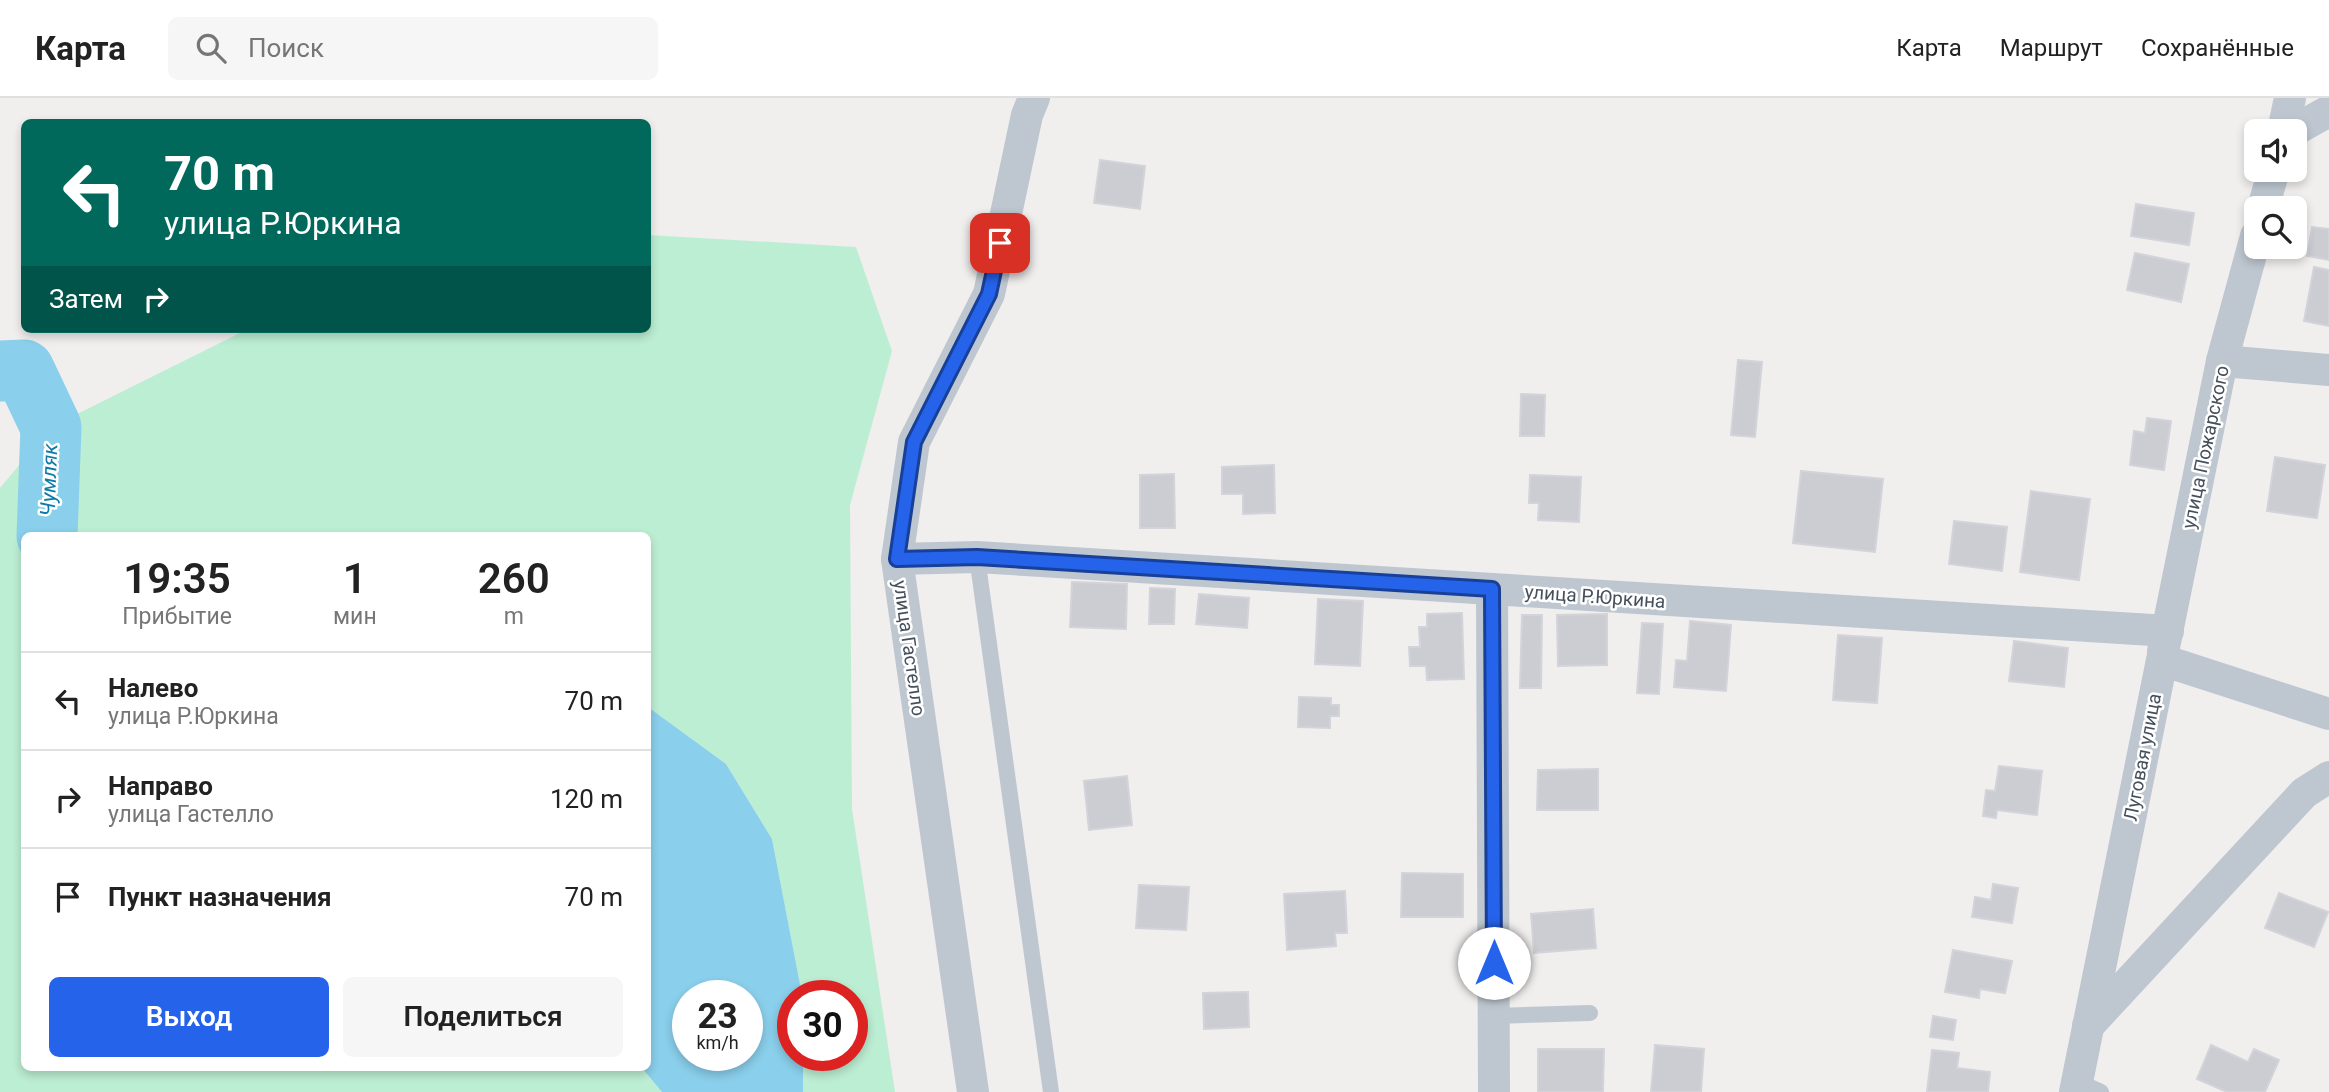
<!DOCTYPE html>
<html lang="ru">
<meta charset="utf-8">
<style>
body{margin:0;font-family:Roboto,sans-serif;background:#f6f6f6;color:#222;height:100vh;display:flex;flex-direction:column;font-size:26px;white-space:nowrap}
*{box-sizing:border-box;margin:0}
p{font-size:23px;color:#767676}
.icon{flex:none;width:38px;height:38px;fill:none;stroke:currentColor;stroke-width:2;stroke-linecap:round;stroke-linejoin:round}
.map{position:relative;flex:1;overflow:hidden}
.sheet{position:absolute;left:21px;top:434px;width:630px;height:539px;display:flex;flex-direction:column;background:#fff;border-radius:10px;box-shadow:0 4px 10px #0003}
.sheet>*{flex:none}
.hud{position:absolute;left:21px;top:21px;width:630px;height:214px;border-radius:10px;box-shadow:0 4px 10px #0003;background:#00695c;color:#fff;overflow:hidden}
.fabs{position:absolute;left:2244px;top:21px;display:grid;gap:14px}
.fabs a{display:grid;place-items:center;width:63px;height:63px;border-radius:10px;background:#fff;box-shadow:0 4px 10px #0003;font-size:35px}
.speed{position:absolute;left:672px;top:882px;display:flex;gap:14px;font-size:35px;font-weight:700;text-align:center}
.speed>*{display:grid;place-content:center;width:91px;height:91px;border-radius:50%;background:#fff;box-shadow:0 4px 10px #0003;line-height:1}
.speed small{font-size:18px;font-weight:400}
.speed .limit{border:10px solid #d22;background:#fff;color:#111}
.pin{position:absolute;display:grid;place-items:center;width:60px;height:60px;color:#fff;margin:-30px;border-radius:14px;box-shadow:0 4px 10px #0006}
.me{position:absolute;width:77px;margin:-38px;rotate:0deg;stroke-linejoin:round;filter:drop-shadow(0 0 5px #0008)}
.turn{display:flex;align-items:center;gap:24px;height:147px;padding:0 28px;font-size:32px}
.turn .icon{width:91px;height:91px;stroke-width:2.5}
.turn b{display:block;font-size:49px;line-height:60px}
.then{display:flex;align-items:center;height:66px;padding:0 28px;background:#0003;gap:14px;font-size:26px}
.eta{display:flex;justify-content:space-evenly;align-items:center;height:119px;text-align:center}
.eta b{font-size:42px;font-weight:600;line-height:49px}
.action{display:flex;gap:14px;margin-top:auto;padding:14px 28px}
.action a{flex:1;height:80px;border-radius:10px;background:#2563eb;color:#fff;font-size:28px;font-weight:600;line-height:80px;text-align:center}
.action a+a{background:#f6f6f6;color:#222}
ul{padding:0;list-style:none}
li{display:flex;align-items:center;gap:21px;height:98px;padding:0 28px;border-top:2px solid #e0e0e0}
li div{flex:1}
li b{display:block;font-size:26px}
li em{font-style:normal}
header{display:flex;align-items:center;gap:42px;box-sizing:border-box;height:98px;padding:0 35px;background:#fff;border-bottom:2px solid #e0e0e0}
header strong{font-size:33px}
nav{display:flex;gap:38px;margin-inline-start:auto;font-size:24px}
.search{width:490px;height:63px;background:#f6f6f6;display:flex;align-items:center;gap:18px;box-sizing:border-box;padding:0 24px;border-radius:10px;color:#767676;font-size:26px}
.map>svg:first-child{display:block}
</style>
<header>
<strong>Карта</strong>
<div class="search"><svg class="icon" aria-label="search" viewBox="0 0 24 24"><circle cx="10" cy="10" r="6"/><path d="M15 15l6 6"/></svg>Поиск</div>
<nav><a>Карта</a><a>Маршрут</a><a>Сохранённые</a></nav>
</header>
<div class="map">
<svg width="2329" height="994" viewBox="0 0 2329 994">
<rect width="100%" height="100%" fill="#f1eeee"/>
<polygon fill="#bceed3" points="648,137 856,149 892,253 850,407 852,711 895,994 803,994 803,957 852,957 852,898 802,898 772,741 726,666 648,609 648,438 24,438 24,970 642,970 662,994 0,994 0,390 51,329 248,231 648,231"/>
<path fill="#8acfeb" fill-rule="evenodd" d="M648,609L726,666L772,741L802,897L793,898V957H803V994H662L642,970H648ZM688,898H747V957H688Z"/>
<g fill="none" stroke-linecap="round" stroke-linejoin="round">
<polyline stroke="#8acfeb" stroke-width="61" points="0,273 24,272 51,329 47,438"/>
</g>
<g fill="#cbcdd3" stroke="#d2d4da" stroke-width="2">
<polygon points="1100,62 1145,68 1140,111 1094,105"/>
<polygon points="2136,106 2194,115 2189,147 2131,138"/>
<polygon points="2312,129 2329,131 2329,162 2307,158"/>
<polygon points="2135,155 2189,166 2181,204 2127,192"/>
<polygon points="2314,169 2329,172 2329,228 2304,223"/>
<polygon points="1738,262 1762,264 1755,339 1731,337"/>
<polygon points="1521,296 1545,297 1544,338 1520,338"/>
<polygon points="2147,320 2171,323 2164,372 2130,367 2134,333 2145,335"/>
<polygon points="2275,359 2325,367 2317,420 2267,413"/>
<polygon points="1274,367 1275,415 1243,416 1243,396 1222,396 1222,369"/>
<polygon points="1801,373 1883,381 1875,454 1793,445"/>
<polygon points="1174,376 1175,430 1140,430 1140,377"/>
<polygon points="1530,377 1581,379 1579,424 1538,422 1539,405 1529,405"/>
<polygon points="2031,393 2090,401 2079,482 2020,474"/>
<polygon points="1954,423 2007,429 2002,473 1949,466"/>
<polygon points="1072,484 1127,486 1126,531 1070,529"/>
<polygon points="1150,490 1175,491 1174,526 1149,526"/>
<polygon points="1199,496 1249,500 1247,530 1196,526"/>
<polygon points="1318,501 1363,503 1360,568 1315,566"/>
<polygon points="1462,515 1464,581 1427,582 1426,568 1410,568 1409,549 1420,549 1419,529 1427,529 1427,516"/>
<polygon points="1607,516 1607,567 1558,568 1557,517"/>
<polygon points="1522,517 1542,517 1541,590 1520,590"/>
<polygon points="1690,523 1731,527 1726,593 1674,589 1676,562 1687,563"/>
<polygon points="1642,525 1663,526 1659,596 1637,595"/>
<polygon points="1838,537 1882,540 1877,605 1833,602"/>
<polygon points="2014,543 2068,550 2064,589 2009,583"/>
<polygon points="1299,599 1331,600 1331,607 1339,607 1339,618 1330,618 1330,630 1298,629"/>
<polygon points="1999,668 2042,673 2037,717 1997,712 1996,720 1983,718 1986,692 1995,693"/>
<polygon points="1598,671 1598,712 1537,712 1538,672"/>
<polygon points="1127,678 1132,727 1089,732 1084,683"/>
<polygon points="1402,775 1463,776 1463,819 1401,819"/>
<polygon points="1993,786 2018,790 2012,825 1972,819 1975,799 1991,802"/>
<polygon points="1139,787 1189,789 1186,832 1136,830"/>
<polygon points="1345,793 1347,835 1335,835 1336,848 1287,852 1284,796"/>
<polygon points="2279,795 2328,814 2314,849 2265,830"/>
<polygon points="1593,811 1596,850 1534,855 1531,816"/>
<polygon points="1953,852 2012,863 2005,895 1980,891 1979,900 1945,894"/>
<polygon points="1248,894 1249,929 1204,931 1203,895"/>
<polygon points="1933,918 1956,922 1953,942 1930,939"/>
<polygon points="1655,947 1704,951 1701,994 1651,994"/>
<polygon points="2211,947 2248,964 2254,951 2279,962 2265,994 2227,994 2197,981"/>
<polygon points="1538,951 1604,951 1603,994 1538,994"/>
<polygon points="1932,952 1959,955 1957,970 1990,974 1988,994 1927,994"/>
</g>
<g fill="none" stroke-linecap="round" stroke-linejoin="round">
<g stroke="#bec7d0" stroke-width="16">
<polyline points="977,459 1051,994"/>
<polyline points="1494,918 1590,915"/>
<polyline points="2077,983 2101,994"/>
</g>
<g stroke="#bec7d0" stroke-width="32">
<polyline points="2283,33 2290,0"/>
<polyline points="2293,33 2329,13"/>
<polyline points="2263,110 2274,72"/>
<polyline points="2222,263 2329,272"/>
<polyline points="897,461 977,459 2168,533"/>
<polyline points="1492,491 1494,994"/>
<polyline points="2163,554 2222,263 2256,138"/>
<polyline points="2088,928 2304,695 2329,679"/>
<polyline points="973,994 897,461 914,344 989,196 1027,17 1034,0"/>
<polyline points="2075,994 2162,562 2329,616"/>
</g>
</g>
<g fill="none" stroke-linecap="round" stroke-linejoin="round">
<g stroke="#184099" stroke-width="18">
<polyline id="route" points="1000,145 989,196 914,344 897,461 977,459 1492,491 1494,865"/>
</g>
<use href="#route" stroke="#2563eb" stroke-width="12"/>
</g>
<g text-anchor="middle" stroke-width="5" stroke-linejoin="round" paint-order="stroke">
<g font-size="19" fill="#46505b" stroke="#fff">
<text transform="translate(2205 349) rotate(-78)" y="7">улица Пожарского</text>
<text transform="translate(1595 498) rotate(4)" y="7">улица Р.Юркина</text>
<text transform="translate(910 550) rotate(82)" y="7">улица Гастелло</text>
<text transform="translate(2142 659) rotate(-79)" y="7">Луговая улица</text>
</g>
<g font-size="21" font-style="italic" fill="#0e7ba7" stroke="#fff">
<text transform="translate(49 382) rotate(-88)" y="7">Чумляк</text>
</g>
</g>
</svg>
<div class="fabs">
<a><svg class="icon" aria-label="sound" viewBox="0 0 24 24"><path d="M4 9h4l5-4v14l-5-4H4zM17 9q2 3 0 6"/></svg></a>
<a><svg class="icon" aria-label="search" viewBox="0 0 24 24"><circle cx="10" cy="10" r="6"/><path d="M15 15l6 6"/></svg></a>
</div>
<div class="speed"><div>23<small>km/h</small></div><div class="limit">30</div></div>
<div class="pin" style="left:1000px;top:145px;background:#d93025"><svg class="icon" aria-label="arrive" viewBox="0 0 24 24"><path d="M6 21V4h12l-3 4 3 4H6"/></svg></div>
<svg class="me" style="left:1494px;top:865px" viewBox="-20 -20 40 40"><circle r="19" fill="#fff"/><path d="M0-13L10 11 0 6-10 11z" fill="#2563eb"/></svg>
<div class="hud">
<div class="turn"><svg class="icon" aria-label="left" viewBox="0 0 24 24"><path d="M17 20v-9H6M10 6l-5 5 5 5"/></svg><div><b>70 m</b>улица Р.Юркина</div></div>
<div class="then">Затем<svg class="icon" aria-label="right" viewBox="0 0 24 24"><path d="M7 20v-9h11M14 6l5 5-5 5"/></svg></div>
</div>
<section class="sheet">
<div class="eta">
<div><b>19:35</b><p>Прибытие</p></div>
<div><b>1</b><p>мин</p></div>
<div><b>260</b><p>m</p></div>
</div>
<ul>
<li><svg class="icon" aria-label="left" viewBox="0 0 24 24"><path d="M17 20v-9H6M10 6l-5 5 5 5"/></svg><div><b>Налево</b><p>улица Р.Юркина</p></div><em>70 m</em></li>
<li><svg class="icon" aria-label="right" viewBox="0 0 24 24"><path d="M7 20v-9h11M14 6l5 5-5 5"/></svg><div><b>Направо</b><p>улица Гастелло</p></div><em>120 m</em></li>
<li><svg class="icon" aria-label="arrive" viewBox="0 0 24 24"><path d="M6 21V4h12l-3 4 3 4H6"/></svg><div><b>Пункт назначения</b></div><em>70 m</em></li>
</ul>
<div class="action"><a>Выход</a><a>Поделиться</a></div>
</section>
</div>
